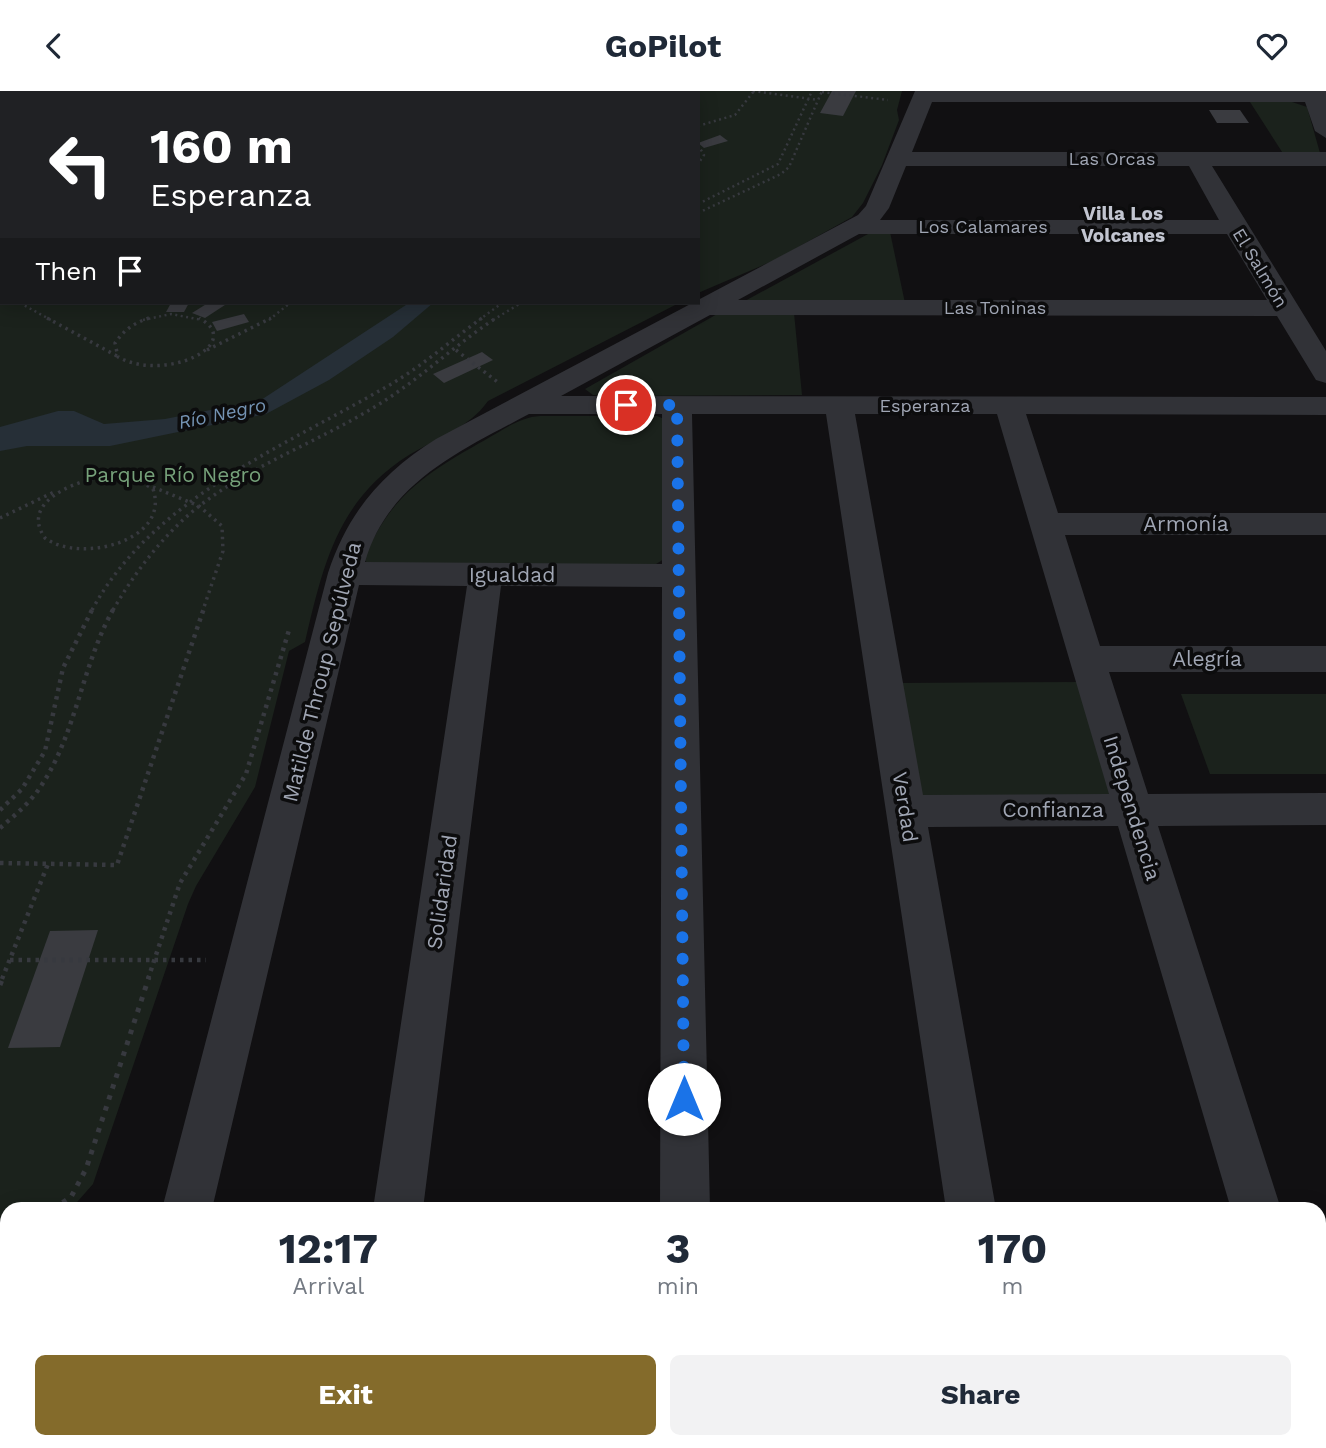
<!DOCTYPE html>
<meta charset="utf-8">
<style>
body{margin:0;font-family:"Work Sans",sans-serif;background:#f2f2f3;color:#1f2937;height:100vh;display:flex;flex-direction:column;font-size:26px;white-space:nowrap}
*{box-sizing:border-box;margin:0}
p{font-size:23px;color:#747a83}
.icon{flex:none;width:38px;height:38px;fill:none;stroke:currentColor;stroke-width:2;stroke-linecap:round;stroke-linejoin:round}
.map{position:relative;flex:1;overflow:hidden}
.details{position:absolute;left:0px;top:1111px;width:1326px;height:247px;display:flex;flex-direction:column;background:#fff;border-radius:21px 21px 0 0;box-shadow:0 4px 18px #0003}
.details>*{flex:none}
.guide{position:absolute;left:0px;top:0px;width:700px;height:214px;box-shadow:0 4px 18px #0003;background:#202124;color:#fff;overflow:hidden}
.pin{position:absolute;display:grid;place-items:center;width:60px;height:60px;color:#fff;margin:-30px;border:4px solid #fff;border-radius:50%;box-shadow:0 2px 7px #0007}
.me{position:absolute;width:77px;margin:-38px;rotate:0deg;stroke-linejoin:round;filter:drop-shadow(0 0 5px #0008)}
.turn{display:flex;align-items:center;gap:24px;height:147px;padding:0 35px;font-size:32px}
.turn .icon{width:91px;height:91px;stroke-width:2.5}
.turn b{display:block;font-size:49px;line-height:60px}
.then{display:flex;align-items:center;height:66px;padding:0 35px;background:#0003;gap:14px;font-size:26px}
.eta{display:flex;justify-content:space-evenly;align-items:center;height:119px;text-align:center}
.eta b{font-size:42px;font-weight:700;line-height:49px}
.action{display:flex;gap:14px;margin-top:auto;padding:14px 35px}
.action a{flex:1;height:80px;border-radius:10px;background:#846b2b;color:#fff;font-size:28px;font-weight:700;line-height:80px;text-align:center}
.action a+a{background:#f2f2f3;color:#1f2937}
header{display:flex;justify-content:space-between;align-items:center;height:91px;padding:0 35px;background:#fff;font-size:32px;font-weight:700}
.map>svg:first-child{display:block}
</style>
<header><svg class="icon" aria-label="back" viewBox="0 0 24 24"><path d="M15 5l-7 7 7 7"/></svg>GoPilot<svg class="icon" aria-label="heart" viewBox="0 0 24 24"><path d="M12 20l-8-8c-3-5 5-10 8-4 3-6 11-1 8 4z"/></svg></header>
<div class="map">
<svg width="1326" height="1357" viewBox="0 0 1326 1357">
<rect width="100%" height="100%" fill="#111012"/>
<g fill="#1b221c">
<path d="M0,0H902L897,19L899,29L882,74L863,112L852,126L775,169L698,202V2H2V212H679L488,310C469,337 437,347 409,364C337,409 323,475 305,551L289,560L255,696L196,795L188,813L93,1093L71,1118H7V1130H0Z"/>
<polygon points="1289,10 1307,16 1320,62 1284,64 1250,11"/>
<polygon points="890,141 905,212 743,211 868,143"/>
<polygon points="719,222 794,222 802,304 604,305 593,304 585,298"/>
<path d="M540,325H657L664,328L670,464L650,477L368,473L364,468C390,404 428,381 485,349C503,339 520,326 540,325Z"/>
<polygon points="1082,591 1110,705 924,707 917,700 898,592"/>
<polygon points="1181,603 1326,603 1326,683 1210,683"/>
</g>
<polygon fill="#262f37" points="409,212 433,212 393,246 329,289 266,323 110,355 27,355 0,360 0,336 58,320 74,320 104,333 165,328 261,309"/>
<g fill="#3a3b40">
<polygon points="832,0 856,0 843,25 820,22"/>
<polygon points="1209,19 1240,19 1249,32 1217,32"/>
<polygon points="720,44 728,50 704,57 698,52"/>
<polygon points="171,212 189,212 184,221 166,221"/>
<polygon points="208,212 228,212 205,227 192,222"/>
<polygon points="244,223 249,231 217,240 212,231"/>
<polygon points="482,261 493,269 444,292 433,283"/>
<polygon points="98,839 60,956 8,957 50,840"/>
</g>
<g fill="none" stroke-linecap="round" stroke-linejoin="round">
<g stroke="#37393f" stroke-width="2.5" stroke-dasharray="2 3.5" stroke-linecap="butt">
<polyline points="753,0 818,9"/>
<polyline points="822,1 888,9"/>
<polyline points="199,2 201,0"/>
<polyline points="213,2 215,0"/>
<polyline points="547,2 550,0"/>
<polyline points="698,35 735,24 754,0"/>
<polyline points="698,54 704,64 698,73"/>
<polyline points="698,113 778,73 812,0"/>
<polyline points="698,122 781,83 789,76 822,0"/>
<polyline points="20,212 51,229"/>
<polyline points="143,229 171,223 202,229"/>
<polyline points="269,229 290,212"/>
<polyline points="479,229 502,212"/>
<polyline points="493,229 521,212"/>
</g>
<g stroke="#37393f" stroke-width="3.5" stroke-dasharray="2.5 4.5" stroke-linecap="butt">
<polyline points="47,227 117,265"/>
<path d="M149,227C134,232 124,239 115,252L118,266C165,292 247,253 199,227"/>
<polyline points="207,259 271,227"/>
<polyline points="456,259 500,293"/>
<path d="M107,384L137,388L153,398C171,450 80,473 45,447C18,409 81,389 107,384Z"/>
<polyline points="153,396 199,415 222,435 223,460 203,519"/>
<polyline points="0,427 54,401"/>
<path d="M92,519C152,408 283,356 386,296C420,277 450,250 482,227"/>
<path d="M113,519C135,481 164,443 198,416C250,375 315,352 371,318C416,292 453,255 496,227"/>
</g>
<g stroke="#37393f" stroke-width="4.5" stroke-dasharray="3.5 5" stroke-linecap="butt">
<polyline points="0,719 22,698 45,660 63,577 93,517"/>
<path d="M0,737C15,724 30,712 41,695C77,641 82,573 114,517"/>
<polyline points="0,772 117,774 204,517"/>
<polyline points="10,869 206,869"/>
<polyline points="2,888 48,773"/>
<polyline points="148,888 180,792 246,683 289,539"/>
</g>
<g stroke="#37393f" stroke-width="5" stroke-dasharray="4.5 7" stroke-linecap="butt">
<polyline points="0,894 3,886"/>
<polyline points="53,1118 71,1106 86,1078 149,886"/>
<polyline points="0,1281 7,1269"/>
<polyline points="0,1293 7,1294"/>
<polyline points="1320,1299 1326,1299"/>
</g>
<g fill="#313237" fill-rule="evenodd">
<path d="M915,0H1326V47L1315,40L1305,11H932L912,61H1326V75H1212L1326,260V292L1316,289L1277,225L710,224L561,305L1326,306V324L1026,323L1058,422H1326V444H1065L1100,555H1326V581H1109L1148,703L1326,702V734L1158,735L1281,1118H1231L1118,735L928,736L996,1118H946L826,323H692L710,1118H660L662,496L501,495L423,1118H373L467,495L359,494L212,1118H162L328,482C348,421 382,382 436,348L858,124L866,115ZM906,75H1189L1219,129H880L889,117ZM859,143H1227L1267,209H738ZM529,323H662V473L365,471C388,391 462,359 529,323ZM855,323H997L1109,703L923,704Z"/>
<rect x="1320" y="1132" width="6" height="50"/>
<rect x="0" y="1139" width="7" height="50"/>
<rect x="114" y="1351" width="56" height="6"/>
</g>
</g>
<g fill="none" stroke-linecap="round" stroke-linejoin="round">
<polyline stroke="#1a73e8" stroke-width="12" stroke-dasharray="0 21.6" points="626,314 677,314 684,1008"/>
</g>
<g text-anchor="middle" stroke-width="7" stroke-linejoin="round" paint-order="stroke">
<g font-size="18" fill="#a0a6b4" stroke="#0c0c0d">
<text x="1112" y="74">Las Orcas</text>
<text x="983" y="142">Los Calamares</text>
<text transform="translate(1260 177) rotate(59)" y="6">El Salmón</text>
<text x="995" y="223">Las Toninas</text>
<text x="925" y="321">Esperanza</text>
</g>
<g font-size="19" font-weight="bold" fill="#c2c5d0" stroke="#0c0c0d">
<text x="1123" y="129">Villa Los<tspan x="1123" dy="22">Volcanes</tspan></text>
</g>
<g font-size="19" font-style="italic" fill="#7493b3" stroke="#0c0c0d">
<text transform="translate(222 322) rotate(-12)" y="7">Río Negro</text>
</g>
<g font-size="21" fill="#76a17a" stroke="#0c0c0d">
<text x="173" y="391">Parque Río Negro</text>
</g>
<g font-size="21" fill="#a0a6b4" stroke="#0c0c0d">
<text x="1186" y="440">Armonía</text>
<text x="512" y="491">Igualdad</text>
<text x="1207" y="575">Alegría</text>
<text transform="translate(322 581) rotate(-76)" y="7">Matilde Throup Sepúlveda</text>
<text transform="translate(905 716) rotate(81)" y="7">Verdad</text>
<text transform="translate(1132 717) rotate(73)" y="7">Independencia</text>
<text x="1053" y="726">Confianza</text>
<text transform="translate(442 801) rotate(-82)" y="7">Solidaridad</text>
</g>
</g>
</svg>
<div class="pin" style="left:626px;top:314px;background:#d93025"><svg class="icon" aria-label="arrive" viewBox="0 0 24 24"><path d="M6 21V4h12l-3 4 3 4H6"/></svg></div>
<svg class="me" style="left:684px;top:1008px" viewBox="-20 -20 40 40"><circle r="19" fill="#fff"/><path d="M0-13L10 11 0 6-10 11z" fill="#1a73e8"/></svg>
<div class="guide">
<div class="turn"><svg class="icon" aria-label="left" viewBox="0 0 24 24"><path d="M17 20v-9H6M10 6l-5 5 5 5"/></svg><div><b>160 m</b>Esperanza</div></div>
<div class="then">Then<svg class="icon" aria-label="arrive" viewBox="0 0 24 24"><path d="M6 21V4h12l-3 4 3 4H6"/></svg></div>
</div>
<section class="details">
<div class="eta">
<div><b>12:17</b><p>Arrival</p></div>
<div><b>3</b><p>min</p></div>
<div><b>170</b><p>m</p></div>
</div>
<div class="action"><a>Exit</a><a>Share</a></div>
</section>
</div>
